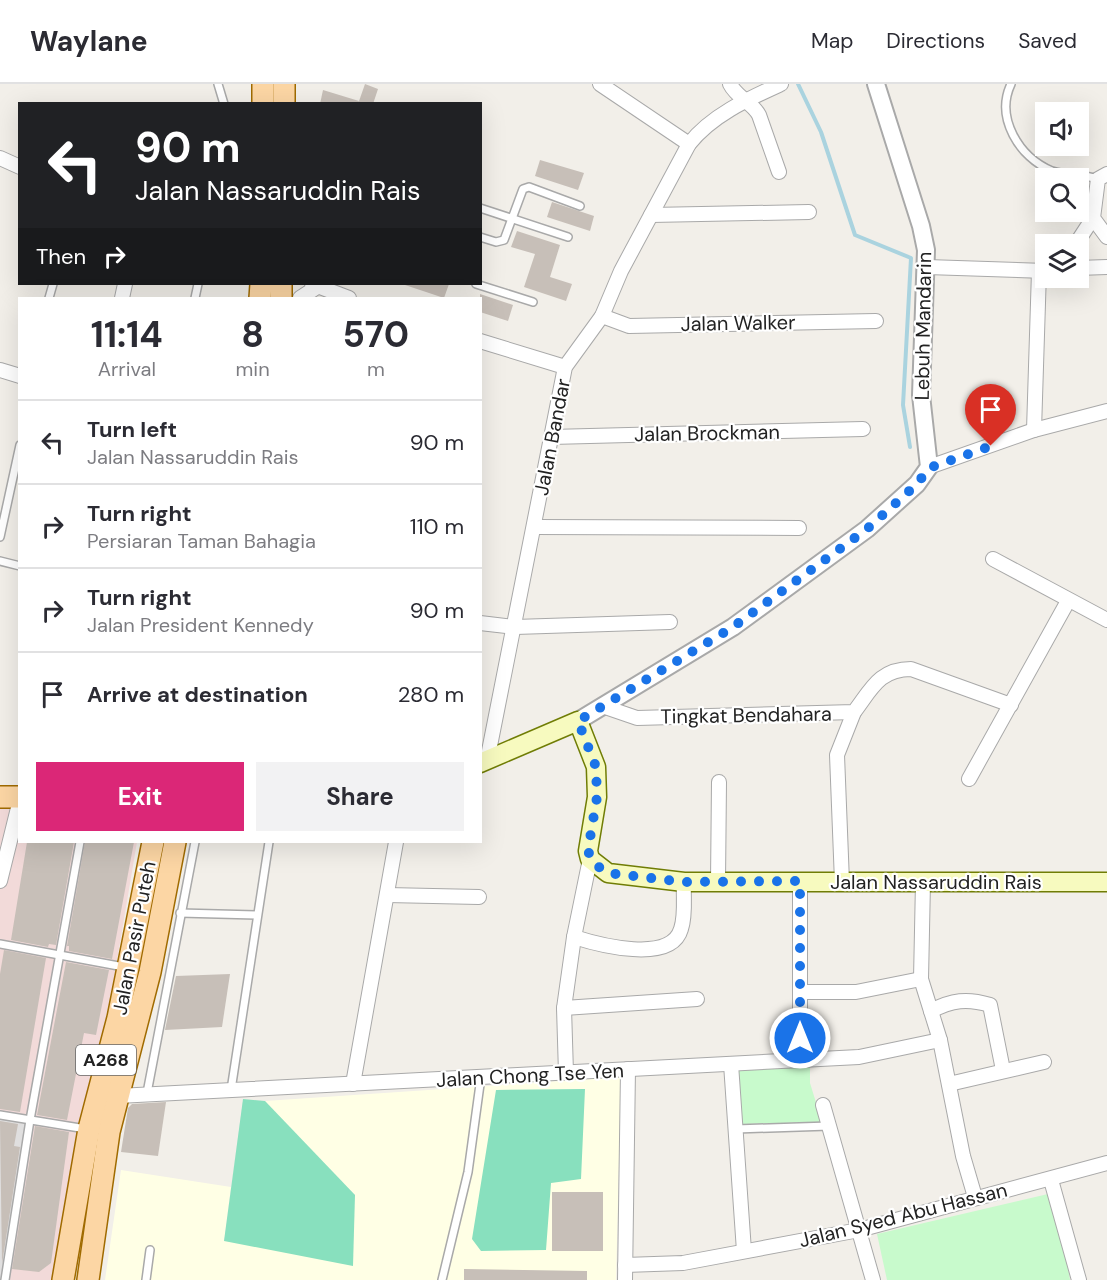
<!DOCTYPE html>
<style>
body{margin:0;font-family:"DM Sans",sans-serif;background:#f2f2f3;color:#2b2b33;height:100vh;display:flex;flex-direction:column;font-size:22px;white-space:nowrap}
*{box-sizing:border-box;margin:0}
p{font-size:20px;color:#7c7c81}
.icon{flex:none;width:33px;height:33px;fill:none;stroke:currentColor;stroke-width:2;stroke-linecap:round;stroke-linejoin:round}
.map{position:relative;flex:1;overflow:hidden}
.panel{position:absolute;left:18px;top:213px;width:464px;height:546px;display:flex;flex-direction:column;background:#fff;border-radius:0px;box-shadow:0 6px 24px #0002}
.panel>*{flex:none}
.top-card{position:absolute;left:18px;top:18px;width:464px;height:183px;border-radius:0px;box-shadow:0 6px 24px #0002;background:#202124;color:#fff;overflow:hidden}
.tools{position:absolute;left:1035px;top:18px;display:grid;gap:12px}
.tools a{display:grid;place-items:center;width:54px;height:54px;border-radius:0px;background:#fff;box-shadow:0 6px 24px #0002;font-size:30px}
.pin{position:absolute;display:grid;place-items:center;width:51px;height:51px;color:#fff;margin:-62px -26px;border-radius:50% 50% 50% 0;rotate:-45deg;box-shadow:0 0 6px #0007}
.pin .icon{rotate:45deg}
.me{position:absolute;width:66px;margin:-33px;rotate:0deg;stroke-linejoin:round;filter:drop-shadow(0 0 4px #0008)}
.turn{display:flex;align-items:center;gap:21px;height:126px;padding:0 18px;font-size:27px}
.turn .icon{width:78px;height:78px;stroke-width:2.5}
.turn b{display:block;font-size:42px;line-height:51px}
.then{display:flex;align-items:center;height:57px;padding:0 18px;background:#0003;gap:12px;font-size:22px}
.eta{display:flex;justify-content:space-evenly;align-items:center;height:102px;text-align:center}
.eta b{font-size:36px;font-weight:700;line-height:42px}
.primary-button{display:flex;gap:12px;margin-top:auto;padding:12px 18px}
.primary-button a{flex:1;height:69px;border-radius:0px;background:#db2777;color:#fff;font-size:24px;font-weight:700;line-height:69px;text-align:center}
.primary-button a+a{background:#f2f2f3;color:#2b2b33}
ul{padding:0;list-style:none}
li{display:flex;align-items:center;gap:18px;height:84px;padding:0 18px;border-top:2px solid #e1e1e2}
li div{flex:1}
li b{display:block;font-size:22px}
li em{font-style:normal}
header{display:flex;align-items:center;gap:36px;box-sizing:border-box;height:84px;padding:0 30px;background:#fff;border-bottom:2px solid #e1e1e2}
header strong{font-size:28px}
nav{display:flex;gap:33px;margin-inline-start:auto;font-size:21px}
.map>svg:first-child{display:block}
</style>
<header>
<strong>Waylane</strong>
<nav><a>Map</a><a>Directions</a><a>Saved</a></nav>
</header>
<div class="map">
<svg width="1107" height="1196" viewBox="0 0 1107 1196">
<rect width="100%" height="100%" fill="#f2efe9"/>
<polygon fill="#e0dfdf" points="0,1032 30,1038 7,1196 0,1196"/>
<polygon fill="#f2dad9" points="19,716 20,758 137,758 63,1196 7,1196 30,1038 0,1032 0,717"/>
<polygon fill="#ffffe5" points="621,993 616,1196 105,1196 121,1086 231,1103 224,1157 355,1111 265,1017"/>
<g fill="#c8facc">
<polygon points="810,982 810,999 822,1038 742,1040 738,985"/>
<polygon points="1048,1110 1067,1176 1070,1196 887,1196 877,1150"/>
</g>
<g fill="#88e0be">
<polygon points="585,1005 581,1095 551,1099 546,1166 481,1167 472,1155 496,1006"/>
<polygon points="243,1015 265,1017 355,1111 353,1182 224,1157"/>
</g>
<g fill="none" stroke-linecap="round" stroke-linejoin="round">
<polyline stroke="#aad3df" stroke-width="4" points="798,0 821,48 855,151 911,174 903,321 910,363"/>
</g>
<g fill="#c7bfb8">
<polygon points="365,0 378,5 373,20 358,20"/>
<polygon points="323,6 359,17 358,20 320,20"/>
<polygon points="540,76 584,89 578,106 535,92"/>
<polygon points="552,118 594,132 590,147 547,133"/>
<polygon points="517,147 560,161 550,193 572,200 566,217 524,203 535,170 511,163"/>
<polygon points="402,200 449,200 444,214"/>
<polygon points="480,210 513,221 508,237 480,228"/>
<polygon points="27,758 74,758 56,861 49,860 48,863 11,856"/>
<polygon points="85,758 134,758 112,875 69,867 69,862 67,862"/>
<polygon points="4,866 46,874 20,1028 0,1025 0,890"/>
<polygon points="66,878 109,886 96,951 84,949 67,1036 37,1031"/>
<polygon points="230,890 222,943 165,946 176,892"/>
<polygon points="166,1018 158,1072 121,1068 128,1024 132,1020"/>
<polygon points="0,1037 18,1040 14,1062 20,1063 2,1180"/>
<polygon points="35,1042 69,1048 51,1179 39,1188 12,1185"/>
<rect x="552" y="1108" width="51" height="59"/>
<polygon points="464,1185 587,1187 587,1196 464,1196"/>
</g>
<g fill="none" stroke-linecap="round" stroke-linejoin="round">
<g stroke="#a9a9a9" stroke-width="10">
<g id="service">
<polyline points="218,0 224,20"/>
<path d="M1011,0C995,34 1019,73 1052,87C1066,92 1083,90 1098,95"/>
<polyline points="480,124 568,153"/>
<polyline points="480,153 496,158 504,156 523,105 529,103 580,122"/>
<polyline points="476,200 533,218"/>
<polyline points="49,214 53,200"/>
<polyline points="195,214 198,200"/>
<polyline points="0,453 20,361"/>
<polyline points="0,477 20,482"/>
<polyline points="180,829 256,831"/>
<polyline points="0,860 124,883"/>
<polyline points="231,1006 269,758"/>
<polyline points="147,1009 195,758"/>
<polyline points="0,1031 86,1045"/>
<polyline points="736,1045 829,1042"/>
<polyline points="5,1196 30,1036 80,758"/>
<polyline points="146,1196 150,1166"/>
<polyline points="442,1196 468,1088 481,993"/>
</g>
</g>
<g stroke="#a9a9a9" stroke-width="16">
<g id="minor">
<polyline points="600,0 689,60"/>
<path d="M730,0C737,14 752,18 759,31L779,88"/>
<polyline points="0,74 20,83"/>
<polyline points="1107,90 1098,95 1093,134 1107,153"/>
<polyline points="651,131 809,128"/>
<polyline points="1076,160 1093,134"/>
<polyline points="927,183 1046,187"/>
<polyline points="1078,184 1107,183"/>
<polyline points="312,200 349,214"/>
<polyline points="122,214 125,200"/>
<polyline points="300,214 317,203"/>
<polyline points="602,232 629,242 876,237"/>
<polyline points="480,257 565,283"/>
<polyline points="0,286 20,292"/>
<polyline points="1034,346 1039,187"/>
<polyline points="551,353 863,345"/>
<polyline points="929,383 1034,346 1107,327"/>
<polyline points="535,443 799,444"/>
<polyline points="993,475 1107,536"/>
<polyline points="480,539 515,543 670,538"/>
<path d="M602,622L637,634L854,628C871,606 879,585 911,585L1011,621"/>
<path d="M487,677L565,283L602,232L621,187L689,60C712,31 748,15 781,0"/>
<polyline points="969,695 1068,517"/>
<polyline points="0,797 20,716"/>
<polyline points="718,797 719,698"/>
<polyline points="842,798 837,671 854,628"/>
<polyline points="923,798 921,895 940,956 963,1072 975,1113"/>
<polyline points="387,811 479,813"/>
<path d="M574,853C599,861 671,880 681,845C686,831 683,812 684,798"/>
<polyline points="800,908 856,908 921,895"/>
<polyline points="564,924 697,915"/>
<path d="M931,927C952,916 967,914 990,921L1003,986"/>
<polyline points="800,976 800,797"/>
<polyline points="731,980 744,1167"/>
<polyline points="566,989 564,924 574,853 590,775"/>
<polyline points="353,1000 396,758"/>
<polyline points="949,1000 1044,978"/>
<polyline points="118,1012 859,973 940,956"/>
<polyline points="823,1021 873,1196"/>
<polyline points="1051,1096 1079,1196"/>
<polyline points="625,1181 683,1179 859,1146 1107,1079"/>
<polyline points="625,1196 628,985"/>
</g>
</g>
<g stroke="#a9a9a9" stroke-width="20">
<polyline id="tertiary" points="578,637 733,543 867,445 917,400 929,383 921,311 926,166 921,142 876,0"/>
</g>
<g stroke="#707d05" stroke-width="21">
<polyline id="secondary" points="480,679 578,637 596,683 597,713 588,767 590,775 608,789 684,798 1107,798"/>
</g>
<g stroke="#a06b00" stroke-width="24">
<g id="primary">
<polyline points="263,0 263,20"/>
<polyline points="284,20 284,0"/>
<polyline points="260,214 261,200"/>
<polyline points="281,214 281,200"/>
<polyline points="0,713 20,713"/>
<polyline points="63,1196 89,1045 118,934 153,758"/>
<polyline points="88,1196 109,1048 150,888 175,758"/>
</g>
</g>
<use href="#service" stroke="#fff" stroke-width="7"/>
<use href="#minor" stroke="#fff" stroke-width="14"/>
<use href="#tertiary" stroke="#fff" stroke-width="16"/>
<use href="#secondary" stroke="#f7fabf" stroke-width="18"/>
<use href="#primary" stroke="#fcd6a4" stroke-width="21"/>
</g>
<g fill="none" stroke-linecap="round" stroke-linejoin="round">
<path stroke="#1a73e8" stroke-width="10" stroke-dasharray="0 18" d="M800,954V797L684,798L608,789C598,783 591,778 588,766L597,713L596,683L578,637L733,543L867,445L917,400L929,384L991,362"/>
</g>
<g text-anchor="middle" stroke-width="4.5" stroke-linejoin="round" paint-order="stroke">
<rect fill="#fff" stroke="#646464" stroke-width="1.5" x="76" y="961" width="60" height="30" rx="4.5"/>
<g font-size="18" font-weight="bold" fill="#222">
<text x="106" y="982">A268</text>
</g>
<g font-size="20" fill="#222" stroke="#fff">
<text transform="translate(738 239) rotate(-1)" y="7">Jalan Walker</text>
<text transform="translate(923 242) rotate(-89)" y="7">Lebuh Mandarin</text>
<text transform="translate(707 349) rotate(-1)" y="7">Jalan Brockman</text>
<text transform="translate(552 353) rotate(-79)" y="7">Jalan Bandar</text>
<text transform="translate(746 631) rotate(-1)" y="7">Tingkat Bendahara</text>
<text x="936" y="805">Jalan Nassaruddin Rais</text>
<text transform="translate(134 854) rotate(-79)" y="7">Jalan Pasir Puteh</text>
<text transform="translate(530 991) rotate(-3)" y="7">Jalan Chong Tse Yen</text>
<text transform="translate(903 1131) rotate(-14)" y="7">Jalan Syed Abu Hassan</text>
</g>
</g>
</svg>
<div class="tools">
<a><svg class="icon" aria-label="sound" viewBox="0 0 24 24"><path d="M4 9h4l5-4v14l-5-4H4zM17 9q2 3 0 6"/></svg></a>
<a><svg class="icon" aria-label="search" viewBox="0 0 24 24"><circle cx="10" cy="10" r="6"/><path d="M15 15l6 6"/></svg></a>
<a><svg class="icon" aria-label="layers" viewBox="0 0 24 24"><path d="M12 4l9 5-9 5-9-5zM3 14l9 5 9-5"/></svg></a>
</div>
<div class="pin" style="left:991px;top:362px;background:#d93025"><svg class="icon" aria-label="arrive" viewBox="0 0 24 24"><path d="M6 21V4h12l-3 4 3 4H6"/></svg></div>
<svg class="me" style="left:800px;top:954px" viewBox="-20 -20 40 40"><circle r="17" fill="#1a73e8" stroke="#fff" stroke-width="3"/><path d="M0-11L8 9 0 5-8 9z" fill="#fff"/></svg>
<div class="top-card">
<div class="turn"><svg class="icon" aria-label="left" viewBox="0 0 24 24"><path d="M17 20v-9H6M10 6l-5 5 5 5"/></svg><div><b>90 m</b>Jalan Nassaruddin Rais</div></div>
<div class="then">Then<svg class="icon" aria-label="right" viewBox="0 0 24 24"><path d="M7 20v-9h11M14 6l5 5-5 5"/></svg></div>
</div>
<section class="panel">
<div class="eta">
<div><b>11:14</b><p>Arrival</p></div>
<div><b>8</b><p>min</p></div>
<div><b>570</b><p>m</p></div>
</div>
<ul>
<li><svg class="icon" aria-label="left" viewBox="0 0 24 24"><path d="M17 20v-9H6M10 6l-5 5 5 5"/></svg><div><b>Turn left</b><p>Jalan Nassaruddin Rais</p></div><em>90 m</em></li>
<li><svg class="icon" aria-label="right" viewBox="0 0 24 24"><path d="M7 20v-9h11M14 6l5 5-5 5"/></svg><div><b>Turn right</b><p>Persiaran Taman Bahagia</p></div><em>110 m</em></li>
<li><svg class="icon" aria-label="right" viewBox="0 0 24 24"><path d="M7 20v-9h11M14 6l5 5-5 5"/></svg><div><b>Turn right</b><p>Jalan President Kennedy</p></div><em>90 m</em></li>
<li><svg class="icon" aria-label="arrive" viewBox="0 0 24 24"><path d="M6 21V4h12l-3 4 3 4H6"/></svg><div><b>Arrive at destination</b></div><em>280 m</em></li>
</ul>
<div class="primary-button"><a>Exit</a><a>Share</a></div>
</section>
</div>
